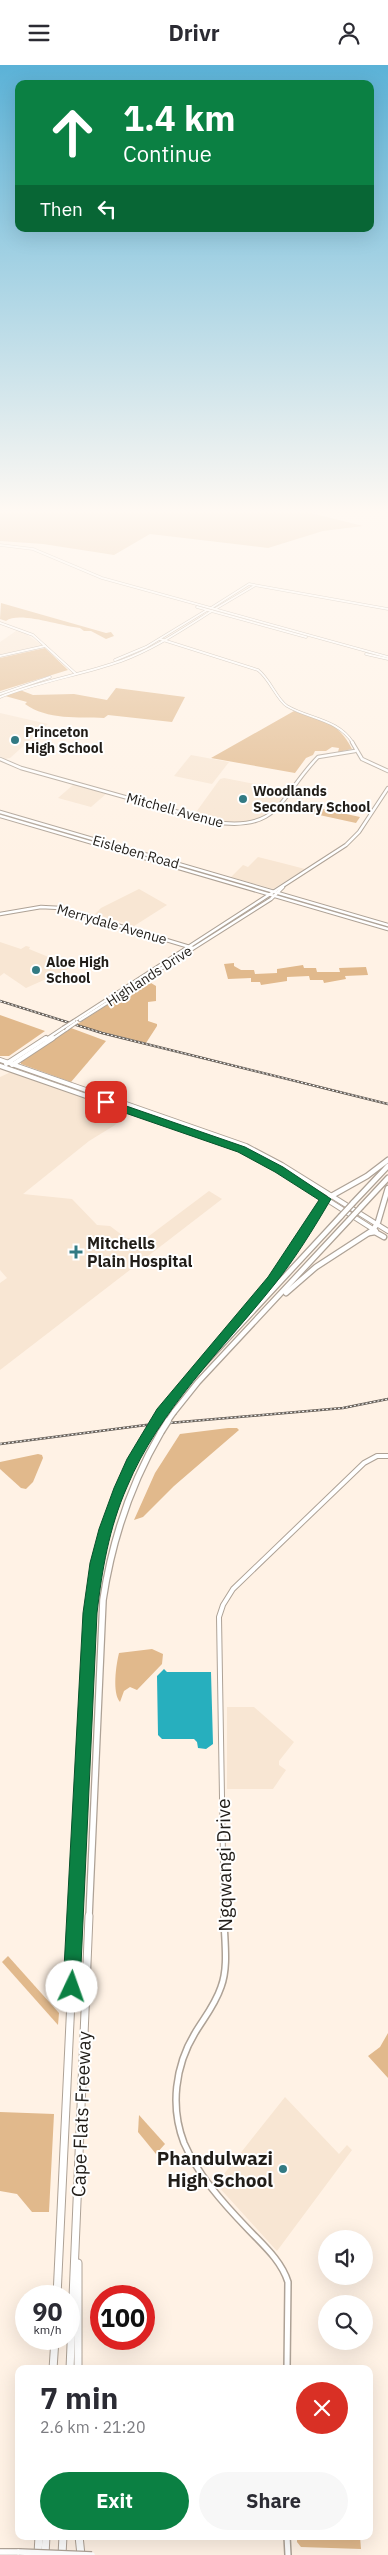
<!DOCTYPE html>
<meta charset="utf-8">
<style>
body{margin:0;font-family:"IBM Plex Sans",sans-serif;background:#f7f7f7;color:#2b2b33;height:100vh;display:flex;flex-direction:column;font-size:19px;white-space:nowrap}
*{box-sizing:border-box;margin:0}
p{font-size:16px;color:#7c7c81}
.icon{flex:none;width:28px;height:28px;fill:none;stroke:currentColor;stroke-width:2;stroke-linecap:round;stroke-linejoin:round}
.map{position:relative;flex:1;overflow:hidden}
.drawer{position:absolute;left:15px;top:2300px;width:358px;height:175px;display:flex;flex-direction:column;background:#fff;border-radius:10px;box-shadow:0 5px 20px #0002}
.drawer>*{flex:none}
.top-card{position:absolute;left:15px;top:15px;width:359px;height:152px;border-radius:10px;box-shadow:0 5px 20px #0002;background:#0b8043;color:#fff;overflow:hidden}
.controls{position:absolute;left:318px;top:2165px;display:grid;gap:10px}
.controls a{display:grid;place-items:center;width:55px;height:55px;border-radius:50%;background:#fff;box-shadow:0 5px 20px #0002;font-size:25px}
.speed{position:absolute;left:15px;top:2220px;display:flex;gap:10px;font-size:25px;font-weight:700;text-align:center}
.speed>*{display:grid;place-content:center;width:65px;height:65px;border-radius:50%;background:#fff;box-shadow:0 5px 20px #0002;line-height:1}
.speed small{font-size:12px;font-weight:400}
.speed .limit{border:8px solid #d22;background:#fff;color:#111}
.pin{position:absolute;display:grid;place-items:center;width:42px;height:42px;color:#fff;margin:-21px;border-radius:10px;box-shadow:0 2px 8px #0006}
.me{position:absolute;width:55px;margin:-28px;rotate:3deg;stroke-linejoin:round;filter:drop-shadow(0 0 4px #0008)}
.turn{display:flex;align-items:center;gap:18px;height:105px;padding:0 25px;font-size:22px}
.turn .icon{width:65px;height:65px;stroke-width:2.5}
.turn b{display:block;font-size:35px;line-height:42px}
.then{display:flex;align-items:center;height:48px;padding:0 25px;background:#0003;gap:10px;font-size:19px}
.round{display:grid;place-items:center;flex:none;width:52px;height:52px;border-radius:26px;background:#f7f7f7}
.headline{display:flex;align-items:center;justify-content:space-between;height:85px;padding:0 25px}
h1{font-size:30px;font-weight:800;line-height:38px}
.cta{display:flex;gap:10px;margin-top:auto;padding:10px 25px}
.cta a{flex:1;height:58px;border-radius:30px;background:#0b8043;color:#fff;font-size:20px;font-weight:800;line-height:58px;text-align:center}
.cta a+a{background:#f7f7f7;color:#2b2b33}
header{display:flex;justify-content:space-between;align-items:center;height:65px;padding:0 25px;background:#fff;font-size:22px;font-weight:800}
.map>svg:first-child{display:block}
</style>
<header><svg class="icon" aria-label="menu" viewBox="0 0 24 24"><path d="M4 6h16M4 12h16M4 18h16"/></svg>Drivr<svg class="icon" aria-label="person" viewBox="0 0 24 24"><circle cx="12" cy="8" r="4"/><path d="M4 21q1-7 8-7t8 7"/></svg></header>
<div class="map">
<svg width="388" height="2490" viewBox="0 0 388 2490">
<rect width="100%" height="100%" fill="#fff2e5"/>
<g fill="#f8e6d3">
<polygon points="19,564 43,581 0,591 0,577"/>
<polygon points="0,648 48,659 10,693 5,694 0,691"/>
<polygon points="191,690 229,697 212,719 174,711"/>
<polygon points="224,713 286,725 288,726 269,749 258,755 239,758 219,756 194,750 220,714"/>
<polygon points="73,720 75,720 106,729 91,742 58,733"/>
<polygon points="258,792 282,798 305,804 273,824 231,812 243,800 248,802"/>
<polygon points="139,824 167,840 134,861 95,849 101,843"/>
<polygon points="0,877 21,884 26,881 30,882 29,884 73,902 26,923 4,908 0,911"/>
<polygon points="11,1007 117,1044 119,1048 126,1047 115,1060 89,1076 23,1129 72,1134 97,1160 110,1161 126,1173 145,1174 209,1126 222,1134 0,1305 0,1218 7,1213 0,1205 0,1012"/>
<polygon points="227,1642 254,1642 294,1677 279,1696 279,1700 286,1705 273,1724 227,1724"/>
<polygon points="285,2032 339,2089 347,2080 352,2085 277,2186 216,2119"/>
</g>
<g fill="#e1b98c">
<polygon points="0,448 311,448 363,461 323,466 268,483 150,469 114,490 43,479 0,476"/>
<path d="M1,538L106,568L111,567L114,571L106,574L91,566H84L80,563C60,561 19,546 6,556L0,554Z"/>
<polygon points="45,583 68,605 0,626 0,593"/>
<path d="M116,623L185,632L172,657L108,650L104,653C79,652 47,655 25,639L27,637L5,631L20,625L33,630L74,629L107,635Z"/>
<path d="M294,646C322,656 338,656 352,684L338,687L339,683L332,682L326,686H315L313,690L306,693L295,708L211,693Z"/>
<polygon points="305,740 360,752 356,758 301,746"/>
<polygon points="234,898 234,901 241,905 254,905 255,909 277,908 277,904 303,900 304,903 316,903 317,907 340,907 339,903 366,902 368,910 345,911 346,914 324,918 323,915 310,915 309,911 287,912 287,916 261,920 260,917 251,917 251,913 228,914 224,899"/>
<polygon points="146,915 156,921 156,936 148,937 148,956 157,959 157,961 146,978 76,960"/>
<polygon points="0,950 45,966 9,991 0,991"/>
<polygon points="71,963 106,976 71,1017 21,999 21,997"/>
<polygon points="228,1363 237,1363 239,1365 174,1421 143,1452 134,1455 155,1408 180,1369"/>
<polygon points="38,1389 42,1390 43,1393 33,1417 26,1424 21,1423 0,1404 0,1397"/>
<path d="M152,1584L163,1589L162,1599L137,1625L130,1622L124,1626L120,1637C112,1628 116,1600 119,1588Z"/>
<polygon points="8,1891 59,1948 58,1960 2,1897"/>
<polygon points="388,1968 388,2013 368,1991 380,1982"/>
<polygon points="0,2047 54,2049 49,2147 32,2147 17,2129 0,2126"/>
<polygon points="139,2050 165,2079 156,2089 138,2067"/>
<polygon points="297,2471 360,2471 361,2484 301,2482 297,2477"/>
</g>
<polygon fill="#27afbe" points="164,1604 167,1607 211,1607 213,1679 206,1684 198,1683 197,1677 194,1674 162,1674 158,1670 157,1611"/>
<g fill="none" stroke-linecap="round" stroke-linejoin="round">
<g stroke="#aea296" stroke-width="3">
<g id="minor-far3">
<polyline points="211,543 249,519 388,544"/>
<polyline points="215,544 254,521"/>
<polyline points="0,558 33,570 75,608"/>
<path d="M160,574L258,605C270,614 277,635 287,641C309,654 338,654 353,678"/>
<polyline points="0,591 45,581"/>
</g>
</g>
<g stroke="#aea296" stroke-width="4.5">
<g id="minor-far2">
<polyline points="352,677 362,694 388,706"/>
<path d="M0,694L21,703L214,757C281,767 279,732 318,692L355,686"/>
<polyline points="0,849 41,842 60,843 193,883"/>
</g>
</g>
<g stroke="#aea296" stroke-width="6">
<polyline id="minor-far1" points="224,1852 219,1552 223,1540 233,1524 364,1398 377,1391 388,1391"/>
</g>
<g stroke="#aea296" stroke-width="8">
<g id="minor">
<path d="M224,1851C224,1874 229,1901 221,1922C215,1940 204,1953 195,1968C175,2001 170,2042 184,2078C198,2110 223,2138 247,2163C263,2180 281,2195 288,2217L287,2304"/>
<polyline points="287,2471 288,2490"/>
</g>
</g>
<g stroke="#aea296" stroke-width="3">
<g id="major-far3">
<polyline points="0,480 33,484 102,513 388,592"/>
<polyline points="197,542 306,572"/>
<polyline points="366,589 388,594"/>
<polyline points="115,595 146,582 207,545"/>
<polyline points="0,629 50,612"/>
<path d="M0,632C39,616 81,610 121,596C154,584 183,564 212,546"/>
</g>
</g>
<g stroke="#aea296" stroke-width="4.5">
<g id="major-far2">
<polyline points="0,747 388,860"/>
<polyline points="0,751 388,864"/>
<polyline points="80,955 271,834 283,822"/>
<polyline points="74,956 346,780 359,767 388,723"/>
<polyline points="45,975 63,963"/>
<polyline points="51,975 67,964"/>
</g>
</g>
<g stroke="#aea296" stroke-width="6">
<g id="major-far1">
<polyline points="0,995 246,1081 282,1100 388,1166"/>
<polyline points="6,999 46,973"/>
<polyline points="12,1000 53,973"/>
<polyline points="0,1001 241,1085 279,1104 376,1166"/>
</g>
</g>
<g stroke="#aea296" stroke-width="8">
<polyline id="major" points="0,2487 19,2487"/>
</g>
<g stroke="#aea296" stroke-width="7">
<g id="highway-far2">
<polyline points="353,1138 388,1101"/>
<polyline points="361,1142 388,1113"/>
<polyline points="369,1168 375,1167 384,1172"/>
<polyline points="286,1228 316,1202 373,1165 378,1157 388,1123"/>
<polyline points="233,1263 276,1210 326,1134 367,1111 388,1095"/>
<polyline points="174,1347 198,1317 349,1155"/>
<polyline points="162,1348 187,1317 341,1151"/>
</g>
</g>
<g stroke="#aea296" stroke-width="8">
<g id="highway-far1">
<path d="M75,1852L90,1548C98,1483 116,1425 148,1368"/>
<path d="M89,1852L103,1535C112,1475 130,1420 161,1367"/>
</g>
</g>
<g stroke="#aea296" stroke-width="9">
<g id="highway">
<polyline points="78,2198 78,2304"/>
<polyline points="57,2231 75,1851"/>
<polyline points="53,2304 55,2274"/>
<polyline points="70,2304 89,1851"/>
<polyline points="79,2471 81,2490"/>
<polyline points="38,2489 39,2471"/>
<polyline points="45,2490 46,2471"/>
<polyline points="62,2490 63,2471"/>
</g>
</g>
<use href="#minor-far3" stroke="#fff" stroke-width="2"/>
<use href="#minor-far2" stroke="#fff" stroke-width="2.5"/>
<use href="#minor-far1" stroke="#fff" stroke-width="4"/>
<use href="#minor" stroke="#fff" stroke-width="5"/>
<use href="#major-far3" stroke="#fff" stroke-width="2"/>
<use href="#major-far2" stroke="#fff" stroke-width="2.5"/>
<use href="#major-far1" stroke="#fff" stroke-width="4"/>
<use href="#major" stroke="#fff" stroke-width="5.5"/>
<use href="#highway-far2" stroke="#fff" stroke-width="4.5"/>
<use href="#highway-far1" stroke="#fff" stroke-width="5.5"/>
<use href="#highway" stroke="#fff" stroke-width="7"/>
<g stroke="#68615a" stroke-width="2.5">
<g id="rail">
<polyline points="0,936 102,968 388,1039"/>
<polyline points="0,1379 146,1360 343,1343 388,1334"/>
</g>
</g>
<use href="#rail" stroke="#fff" stroke-width="1" stroke-dasharray="2" stroke-linecap="butt"/>
<g stroke="#aea296" stroke-width="4.5" stroke-linecap="butt">
<g id="major-bridge-far1">
<polyline points="63,963 74,956"/>
<polyline points="67,964 77,957"/>
</g>
</g>
<g stroke="#aea296" stroke-width="8" stroke-linecap="butt">
<polyline id="major-bridge" points="19,2487 92,2490"/>
</g>
<g stroke="#aea296" stroke-width="7" stroke-linecap="butt">
<g id="highway-bridge-far1">
<polyline points="341,1151 353,1138"/>
<polyline points="349,1155 361,1142"/>
<polyline points="155,1357 162,1348"/>
<polyline points="167,1357 174,1347"/>
</g>
</g>
<g stroke="#aea296" stroke-width="8" stroke-linecap="butt">
<g id="highway-bridge">
<polyline points="161,1367 168,1356"/>
<polyline points="148,1368 156,1356"/>
</g>
</g>
<use href="#major-bridge-far1" stroke="#fff" stroke-width="2.5"/>
<use href="#major-bridge" stroke="#fff" stroke-width="5.5"/>
<use href="#highway-bridge-far1" stroke="#fff" stroke-width="4.5"/>
<use href="#highway-bridge" stroke="#fff" stroke-width="5.5"/>
</g>
<linearGradient id="sky" x2="0" y2="1"><stop stop-color="#5bb2d7"/><stop offset="0.56" stop-color="#fff9f3"/><stop offset="1" stop-color="#fff9f3" stop-opacity="0"/></linearGradient>
<rect width="388" height="797" fill="url(#sky)"/>
<path fill="#0b8043" stroke="#07532c" d="M106,1034L245,1082L283,1102L331,1134C314,1163 295,1194 274,1220C222,1285 159,1345 127,1422C109,1463 102,1505 97,1548L80,1922L77,1928L72,1930L66,1928L63,1922L83,1548L90,1498L99,1464L114,1423L127,1394L157,1344L268,1212L319,1135L275,1107L238,1087L102,1040V1035Z"/>
<g fill="#327a83" stroke="#fff" stroke-width="2">
<circle cx="15" cy="675" r="5"/>
<circle cx="243" cy="734" r="5"/>
<circle cx="36" cy="905" r="5"/>
<path d="M73.5 1179.5h5v5h5v5h-5v5h-5v-5h-5v-5h5z"/>
<circle cx="283" cy="2104" r="5"/>
</g>
<g text-anchor="middle" stroke-width="4" stroke-linejoin="round" paint-order="stroke">
<g font-size="14" font-weight="bold" fill="#211d18" stroke="#fff" text-anchor="start">
<text x="25" y="672">Princeton<tspan x="25" dy="16">High School</tspan></text>
<text x="253" y="731">Woodlands<tspan x="253" dy="16">Secondary School</tspan></text>
<text x="46" y="902">Aloe High<tspan x="46" dy="16">School</tspan></text>
</g>
<g font-size="14" fill="#211d18" stroke="#fff">
<text transform="translate(175 745) rotate(15)" y="5">Mitchell Avenue</text>
<text transform="translate(136 787) rotate(16)" y="5">Eisleben Road</text>
<text transform="translate(112 859) rotate(16)" y="5">Merrydale Avenue</text>
<text transform="translate(149 911) rotate(-33)" y="5">Highlands Drive</text>
</g>
<g font-size="16" font-weight="bold" fill="#211d18" stroke="#fff" text-anchor="start">
<text x="87" y="1184">Mitchells<tspan x="87" dy="18">Plain Hospital</tspan></text>
</g>
<g font-size="19" fill="#211d18" stroke="#fff">
<text transform="translate(224 1800) rotate(-91)" y="7">Ngqwangi Drive</text>
<text transform="translate(81 2049) rotate(-88)" y="7">Cape Flats Freeway</text>
</g>
<g font-size="19" font-weight="bold" fill="#211d18" stroke="#fff" text-anchor="end">
<text x="273" y="2100">Phandulwazi<tspan x="273" dy="22">High School</tspan></text>
</g>
</g>
</svg>
<div class="controls">
<a><svg class="icon" aria-label="sound" viewBox="0 0 24 24"><path d="M4 9h4l5-4v14l-5-4H4zM17 9q2 3 0 6"/></svg></a>
<a><svg class="icon" aria-label="search" viewBox="0 0 24 24"><circle cx="10" cy="10" r="6"/><path d="M15 15l6 6"/></svg></a>
</div>
<div class="speed"><div>90<small>km/h</small></div><div class="limit">100</div></div>
<div class="pin" style="left:106px;top:1037px;background:#d93025"><svg class="icon" aria-label="arrive" viewBox="0 0 24 24"><path d="M6 21V4h12l-3 4 3 4H6"/></svg></div>
<svg class="me" style="left:72px;top:1922px" viewBox="-20 -20 40 40"><circle r="19" fill="#fff"/><path d="M0-13L10 11 0 6-10 11z" fill="#0b8043"/></svg>
<div class="top-card">
<div class="turn"><svg class="icon" aria-label="ahead" viewBox="0 0 24 24"><path d="M12 20V5M6 11l6-6 6 6"/></svg><div><b>1.4 km</b>Continue</div></div>
<div class="then">Then<svg class="icon" aria-label="left" viewBox="0 0 24 24"><path d="M17 20v-9H6M10 6l-5 5 5 5"/></svg></div>
</div>
<section class="drawer">
<div class="headline"><div><h1>7 min</h1><p>2.6 km · 21:20</p></div><a class="round" style="background:#d93025;color:#fff"><svg class="icon" aria-label="close" viewBox="0 0 24 24"><path d="M6 6l12 12M18 6L6 18"/></svg></a></div>
<div class="cta"><a>Exit</a><a>Share</a></div>
</section>
</div>
